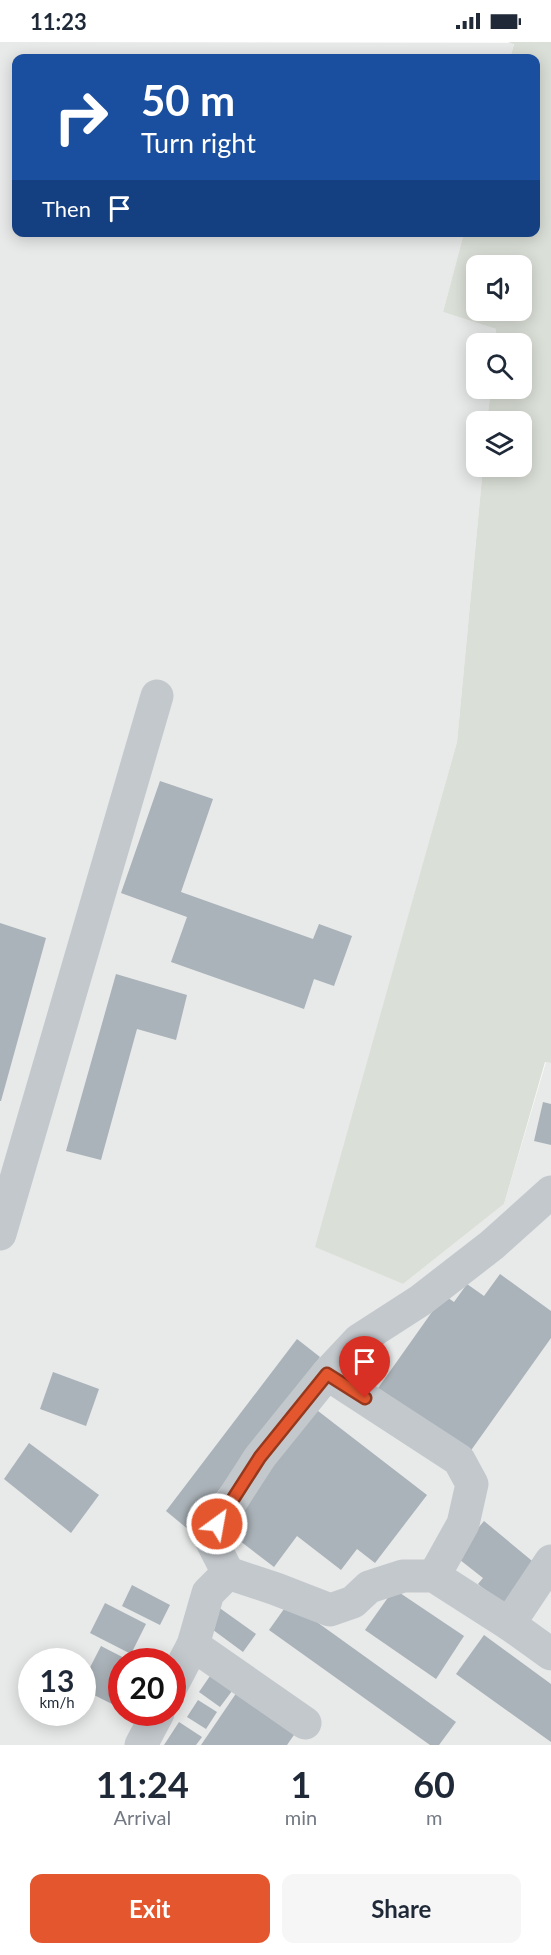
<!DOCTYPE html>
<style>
body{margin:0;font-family:Lato,sans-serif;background:#f6f6f7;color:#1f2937;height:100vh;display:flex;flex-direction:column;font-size:22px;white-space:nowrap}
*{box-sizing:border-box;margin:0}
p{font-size:20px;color:#747a83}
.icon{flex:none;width:33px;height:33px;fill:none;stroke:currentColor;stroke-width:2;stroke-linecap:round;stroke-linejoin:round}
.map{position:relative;height:1703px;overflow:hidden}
.panel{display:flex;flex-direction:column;background:#fff;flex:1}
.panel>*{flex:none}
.guide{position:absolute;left:12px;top:12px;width:528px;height:183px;border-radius:12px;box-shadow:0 3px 15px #0003;background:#1a4fa0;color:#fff;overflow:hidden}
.buttons{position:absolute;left:466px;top:213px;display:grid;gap:12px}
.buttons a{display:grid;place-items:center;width:66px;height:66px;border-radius:12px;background:#fff;box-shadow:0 3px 15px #0003;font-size:30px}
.speed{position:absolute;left:18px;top:1606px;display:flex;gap:12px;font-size:30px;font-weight:700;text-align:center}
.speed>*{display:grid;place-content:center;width:78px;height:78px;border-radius:50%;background:#fff;box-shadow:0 3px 15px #0003;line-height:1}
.speed small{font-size:15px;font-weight:400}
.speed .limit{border:9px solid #d22;background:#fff;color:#111}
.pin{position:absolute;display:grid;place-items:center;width:51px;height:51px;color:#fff;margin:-62px -26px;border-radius:50% 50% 50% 0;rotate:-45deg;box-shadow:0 0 6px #0007}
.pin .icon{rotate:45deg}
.me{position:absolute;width:66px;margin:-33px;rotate:32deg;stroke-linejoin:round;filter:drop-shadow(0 0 4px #0008)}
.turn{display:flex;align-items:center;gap:21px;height:126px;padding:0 30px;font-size:27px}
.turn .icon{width:78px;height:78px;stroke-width:2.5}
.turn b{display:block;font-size:42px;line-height:51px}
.then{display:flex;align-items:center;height:57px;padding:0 30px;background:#0003;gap:12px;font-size:22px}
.eta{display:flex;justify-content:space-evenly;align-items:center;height:102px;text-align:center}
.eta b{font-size:36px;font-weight:700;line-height:42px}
.cta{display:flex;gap:12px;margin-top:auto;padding:12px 30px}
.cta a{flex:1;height:69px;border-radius:12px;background:#e4572e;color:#fff;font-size:24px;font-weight:700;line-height:69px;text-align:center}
.cta a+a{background:#f6f6f7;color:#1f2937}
.status{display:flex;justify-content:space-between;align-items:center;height:42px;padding:0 30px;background:#fff;direction:ltr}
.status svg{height:16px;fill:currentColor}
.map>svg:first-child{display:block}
</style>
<div class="status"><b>11:23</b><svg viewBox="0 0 49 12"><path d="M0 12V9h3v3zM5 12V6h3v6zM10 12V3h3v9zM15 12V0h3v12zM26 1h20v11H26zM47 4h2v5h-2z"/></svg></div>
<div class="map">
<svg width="551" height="1703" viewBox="0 0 551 1703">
<rect width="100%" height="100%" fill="#fafaf8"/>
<path fill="#e8e9e9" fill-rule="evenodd" d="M0,0L514,1L510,16H16V190L464,191L443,270L496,287L495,301L477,302V346L491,347L487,379L477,380V424L483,425L457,700L316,1205L403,1242L504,1162L546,1020L551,1021V1703H0ZM32,1620H82V1671H32ZM122,1620H172V1671H122Z"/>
<path fill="#dadfd7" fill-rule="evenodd" d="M508,0H551V1021L545,1020L504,1162L403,1242L315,1205L457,700L483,425L522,424V380L487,379L491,347L522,346V302L495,301L496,287L443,270L464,191L536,190V16H510L514,2ZM477,224H522V268H477Z"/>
<g fill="#aab3b9">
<polygon points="160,739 213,757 181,850 313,897 319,882 352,894 334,944 314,937 304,967 171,920 187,875 121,851"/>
<polygon points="0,881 46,896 1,1059 0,1059"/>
<polygon points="116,932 187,953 176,998 137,987 101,1118 66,1109"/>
<polygon points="543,1060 551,1062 551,1103 534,1099"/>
<polygon points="500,1232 551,1269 551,1296 467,1414 376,1349 444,1253 454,1260 467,1242 484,1254"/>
<polygon points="297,1297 320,1315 206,1465 212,1470 195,1493 166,1469"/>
<polygon points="53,1330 99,1347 86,1384 40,1367"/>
<polygon points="309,1362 427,1453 375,1521 357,1507 341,1528 297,1494 274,1525 218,1482"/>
<polygon points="29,1401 99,1453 71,1491 4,1437"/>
<polygon points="484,1479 537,1523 504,1564 478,1542 483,1536 455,1514"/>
<polygon points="132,1543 170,1563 160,1583 122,1564"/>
<polygon points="394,1547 464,1594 436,1637 365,1588"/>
<polygon points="289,1560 456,1680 439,1703 430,1703 269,1588"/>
<polygon points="105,1561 146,1582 131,1612 90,1591"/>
<polygon points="214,1562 256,1592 243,1610 201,1579"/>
<polygon points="484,1593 551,1642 551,1700 456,1632"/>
<polygon points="101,1604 132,1620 122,1620 122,1667 82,1647 82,1641"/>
<polygon points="210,1634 232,1649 220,1665 199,1650"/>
<polygon points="237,1650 296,1690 287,1703 201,1703"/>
<polygon points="198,1658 217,1670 206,1687 187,1675"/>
<polygon points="179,1680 202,1695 196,1703 164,1703"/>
</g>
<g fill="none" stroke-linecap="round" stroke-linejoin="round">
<g stroke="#c3c8cc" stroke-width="33">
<polyline points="0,1192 157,654"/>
<polyline points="327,1332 359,1298 421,1258 492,1203 551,1150"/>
<polyline points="551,1519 509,1582 551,1612"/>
<polyline points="228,1531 209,1494 260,1415 327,1332 459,1418 472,1442 463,1482 434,1534"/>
<polyline points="193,1603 305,1681"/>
<polyline points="172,1643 193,1603 208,1551 228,1531 276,1547 330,1568 353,1560 369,1545 403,1534 434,1534 509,1582"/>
<polyline points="141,1703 158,1671"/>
</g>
</g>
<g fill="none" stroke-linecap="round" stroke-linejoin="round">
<g stroke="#94391e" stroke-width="15">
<polyline id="route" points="217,1482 260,1415 327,1332 365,1356"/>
</g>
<use href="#route" stroke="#e4572e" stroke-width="10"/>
</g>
</svg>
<div class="buttons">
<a><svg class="icon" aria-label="sound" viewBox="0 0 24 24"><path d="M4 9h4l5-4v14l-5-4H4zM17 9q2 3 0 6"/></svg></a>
<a><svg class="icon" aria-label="search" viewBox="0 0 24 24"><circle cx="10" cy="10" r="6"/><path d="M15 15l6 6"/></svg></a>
<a><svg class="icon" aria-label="layers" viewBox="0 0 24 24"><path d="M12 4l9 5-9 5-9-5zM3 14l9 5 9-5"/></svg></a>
</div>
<div class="speed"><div>13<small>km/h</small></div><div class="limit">20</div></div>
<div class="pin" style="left:365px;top:1356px;background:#d93025"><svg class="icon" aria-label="arrive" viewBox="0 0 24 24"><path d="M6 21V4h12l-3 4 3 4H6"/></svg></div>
<svg class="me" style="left:217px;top:1482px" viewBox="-20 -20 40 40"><circle r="17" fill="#e4572e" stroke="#fff" stroke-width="3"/><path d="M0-11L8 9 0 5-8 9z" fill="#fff"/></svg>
<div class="guide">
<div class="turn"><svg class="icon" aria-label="right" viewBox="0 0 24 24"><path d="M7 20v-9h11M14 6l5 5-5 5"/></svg><div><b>50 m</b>Turn right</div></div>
<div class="then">Then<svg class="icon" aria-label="arrive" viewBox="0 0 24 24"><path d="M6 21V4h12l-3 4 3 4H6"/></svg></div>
</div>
</div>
<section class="panel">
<div class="eta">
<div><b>11:24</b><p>Arrival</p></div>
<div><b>1</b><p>min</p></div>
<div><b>60</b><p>m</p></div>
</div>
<div class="cta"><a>Exit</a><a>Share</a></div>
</section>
